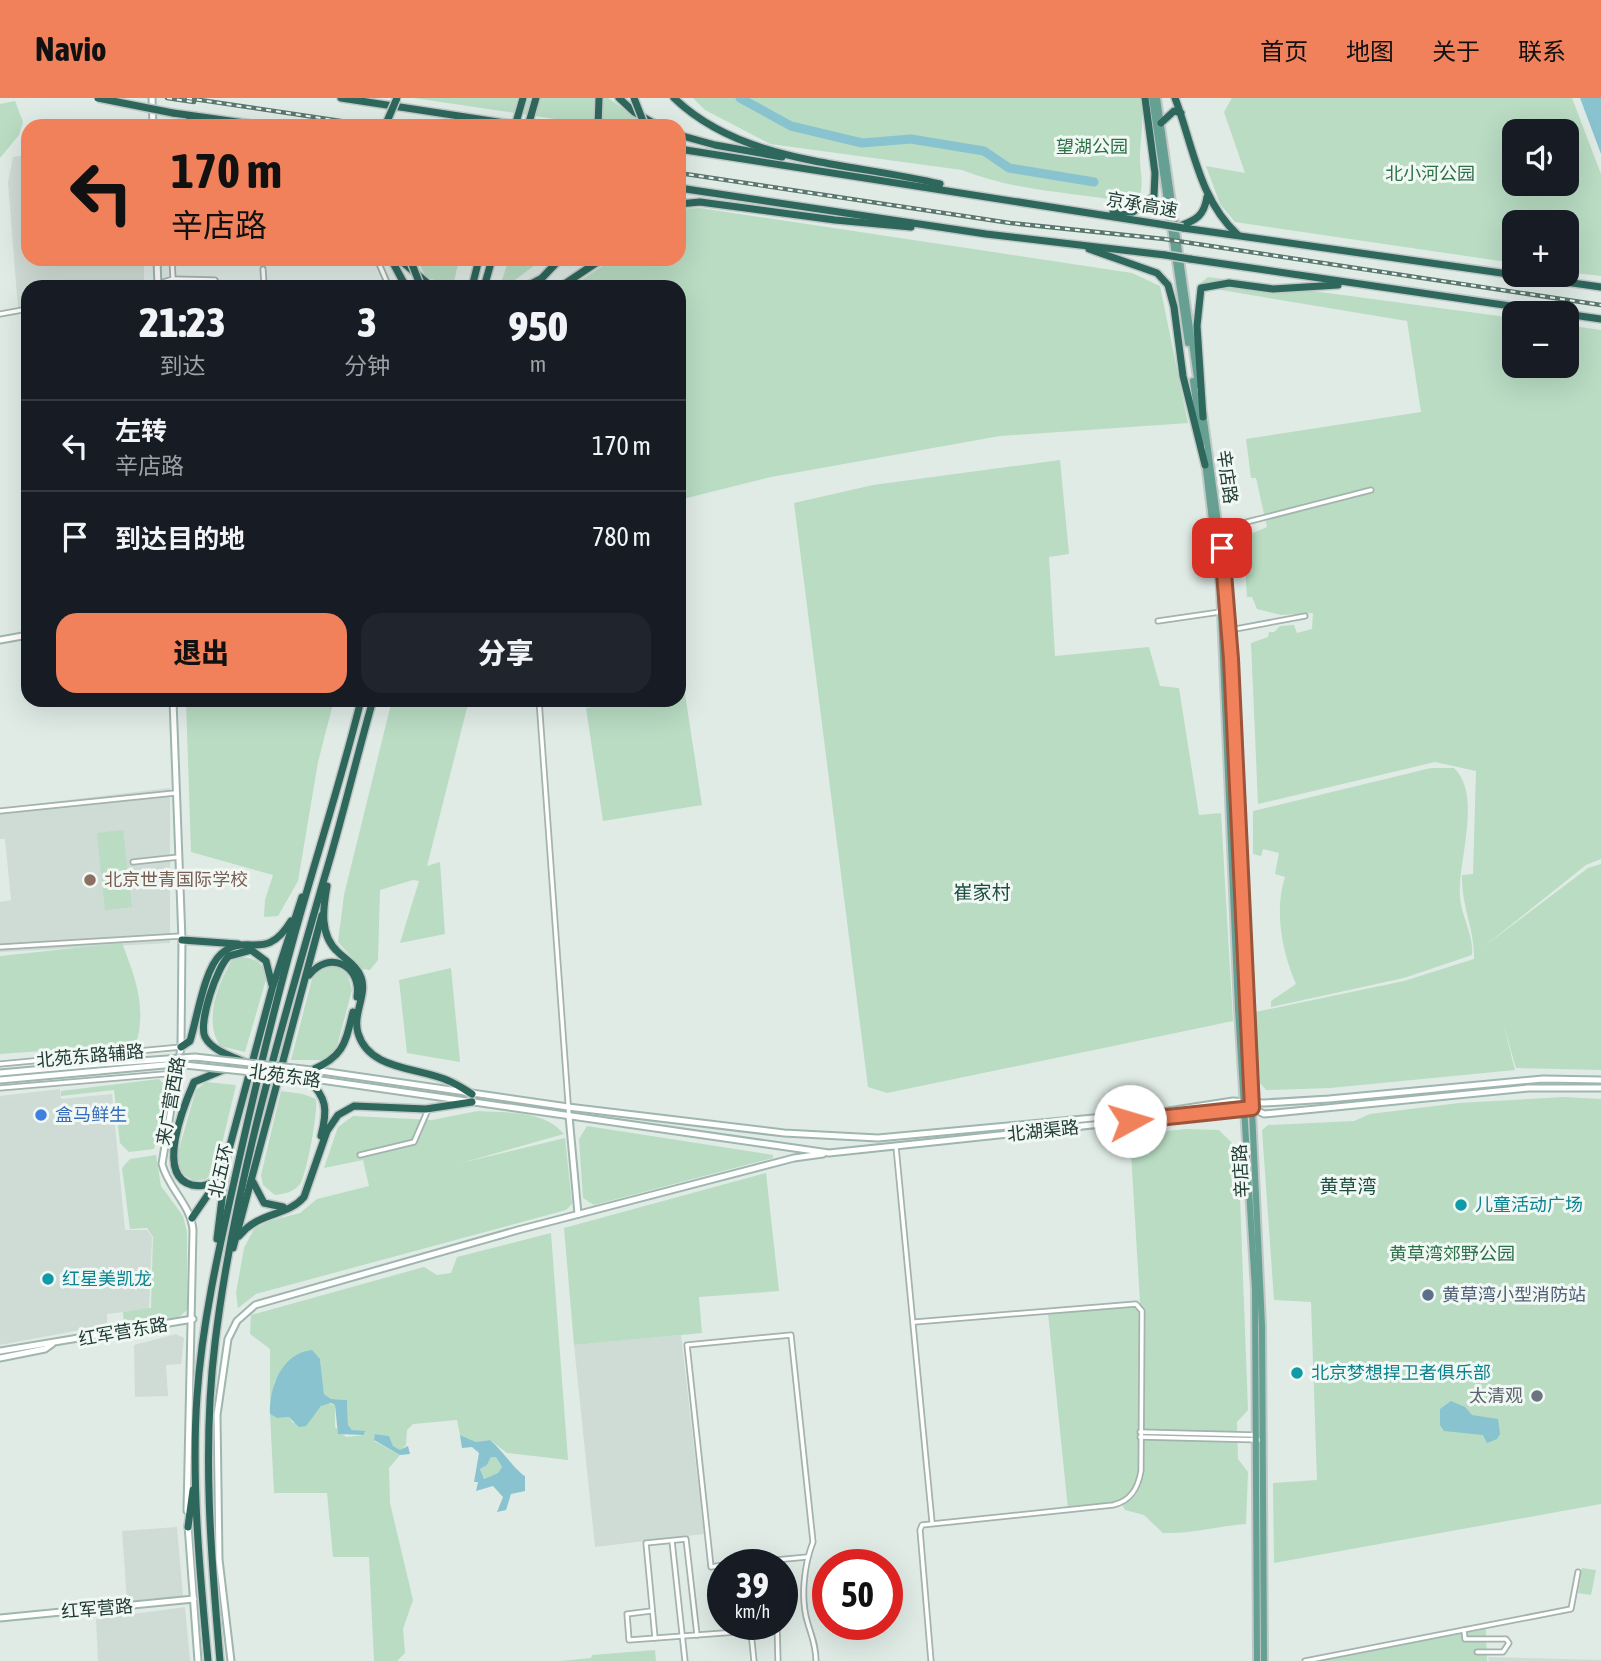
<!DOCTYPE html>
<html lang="zh">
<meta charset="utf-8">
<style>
body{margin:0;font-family:"Asap Condensed","Noto Sans SC",sans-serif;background:#20242c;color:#f1f3f6;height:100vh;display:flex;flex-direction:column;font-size:26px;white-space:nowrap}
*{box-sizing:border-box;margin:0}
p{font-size:23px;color:#9ea1a6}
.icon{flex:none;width:38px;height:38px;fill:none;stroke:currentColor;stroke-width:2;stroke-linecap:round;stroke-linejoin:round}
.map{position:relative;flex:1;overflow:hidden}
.panel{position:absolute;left:21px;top:182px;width:665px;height:427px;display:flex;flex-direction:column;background:#171b24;border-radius:21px;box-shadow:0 7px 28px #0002}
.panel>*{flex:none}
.hud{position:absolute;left:21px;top:21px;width:665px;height:147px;border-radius:21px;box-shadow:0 7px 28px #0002;background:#f0815a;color:#111;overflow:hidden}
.buttons{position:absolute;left:1502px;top:21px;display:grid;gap:14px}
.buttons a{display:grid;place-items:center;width:77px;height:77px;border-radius:14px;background:#171b24;box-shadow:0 7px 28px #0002;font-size:35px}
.speed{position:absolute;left:707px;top:1451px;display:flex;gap:14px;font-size:35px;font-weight:700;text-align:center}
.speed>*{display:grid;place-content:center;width:91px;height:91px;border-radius:50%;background:#171b24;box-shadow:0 7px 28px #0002;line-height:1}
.speed small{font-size:18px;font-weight:400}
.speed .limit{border:10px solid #d22;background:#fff;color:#111}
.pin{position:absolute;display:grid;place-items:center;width:60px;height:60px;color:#fff;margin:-30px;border-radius:14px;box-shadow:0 4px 10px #0006}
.me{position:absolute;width:77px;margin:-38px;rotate:84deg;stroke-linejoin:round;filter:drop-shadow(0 0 5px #0008)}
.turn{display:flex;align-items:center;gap:24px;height:147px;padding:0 35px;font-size:32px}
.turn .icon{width:91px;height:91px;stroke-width:2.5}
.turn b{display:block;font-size:49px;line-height:60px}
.eta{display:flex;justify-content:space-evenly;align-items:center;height:119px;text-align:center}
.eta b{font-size:42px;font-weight:800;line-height:49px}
.action{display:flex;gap:14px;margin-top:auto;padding:14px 35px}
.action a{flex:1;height:80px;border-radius:21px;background:#f0815a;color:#111;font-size:28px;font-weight:800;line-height:80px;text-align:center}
.action a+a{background:#20242c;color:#f1f3f6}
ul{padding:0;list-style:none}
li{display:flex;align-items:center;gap:21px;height:91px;padding:0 35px;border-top:2px solid #363941}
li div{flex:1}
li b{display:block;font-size:26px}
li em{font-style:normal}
header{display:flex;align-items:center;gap:42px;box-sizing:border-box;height:98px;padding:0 35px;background:#f0815a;color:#111}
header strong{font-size:33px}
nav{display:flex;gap:38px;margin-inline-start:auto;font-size:24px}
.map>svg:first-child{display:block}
</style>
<header>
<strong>Navio</strong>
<nav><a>首页</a><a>地图</a><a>关于</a><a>联系</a></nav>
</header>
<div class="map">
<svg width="1601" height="1563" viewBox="0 0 1601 1563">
<rect width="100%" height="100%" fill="#e0ebe6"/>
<g fill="#cfdbd5">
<polygon points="28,57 28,161 144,161 144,185 124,189 28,189 28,208 18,210 8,84 13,59"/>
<polygon points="170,690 170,845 0,854 0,804 11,802 5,741 0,741 0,710"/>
<polygon points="60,991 61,1001 112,996 125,1132 147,1132 152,1139 149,1211 107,1216 107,1227 0,1247 0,998"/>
<polygon points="176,1236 184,1240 181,1266 166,1267 168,1298 135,1299 134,1247"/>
<polygon points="681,1237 704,1436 595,1449 574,1247"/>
<polygon points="177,1429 183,1498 127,1503 122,1433"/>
<polygon points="185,1509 190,1563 98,1563 96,1521"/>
<polygon points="1488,1559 1601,1562 1601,1563 1489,1563"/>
</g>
<g fill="#b9dcc3" fill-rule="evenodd">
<polygon points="414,0 608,0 648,28 603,28"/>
<path d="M693,0H1141C1144,20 1141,36 1140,56C1139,72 1145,83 1139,100L1126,104C1071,94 1014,93 962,72L770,46L705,12Z"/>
<path d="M1232,0H1572L1601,76V178L1566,174V124H1514V165L1235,124L1220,106L1206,68L1245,75L1224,14ZM1514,33H1566V86H1514Z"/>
<polygon points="15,3 23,24 19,37 0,60 0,6"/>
<polygon points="700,110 1132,175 1160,188 1188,325 1000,338 771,379 679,402 679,189 571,189 613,161 679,161 679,111"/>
<polygon points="417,161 459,161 453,189 426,179"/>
<polygon points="509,161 543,161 515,182 500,188"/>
<path d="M1208,179L1514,220V268H1566V227L1601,232V761L1586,767L1482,850L1588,770L1601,766V972L1516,970L1503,925L1515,972L1330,990L1266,992L1260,985L1255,914L1404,883L1474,861C1475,832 1461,808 1462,777L1473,776L1476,673L1435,664L1258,706L1251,545L1268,539L1269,534H1274L1280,528L1294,527L1297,535L1312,531L1313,515L1281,517L1257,511L1252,499H1247L1243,439L1267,429L1256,380H1251L1246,341L1421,314L1407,223L1197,188Z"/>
<polygon points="1060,362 1069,456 1049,459 1055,558 1149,549 1160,588 1179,590 1199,717 1221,715 1233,923 887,995 868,989 794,405 873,387"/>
<polygon points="685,596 702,707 603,723 586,610 645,602 679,602 679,597"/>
<polygon points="186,602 334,602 318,664 298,783 278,818 264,819 265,802 273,777 191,754"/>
<polygon points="392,602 469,602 427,768 440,764 445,836 400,845 419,783 413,782 380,792 378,862 370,872 362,871 338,844 344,797"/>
<path d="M1431,670H1454C1483,697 1457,765 1460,799C1461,818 1474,837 1472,857L1404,880L1271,909V903L1296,886C1282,854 1274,812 1285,779L1275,776L1279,755L1263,751L1261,758L1253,756V713Z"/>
<polygon points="123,732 132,809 105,812 97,735"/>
<path d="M122,845C135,879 147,909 136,946L0,956V858Z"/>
<path d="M234,859C251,859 261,861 267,878L245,954L220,948C203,922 218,884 234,859Z"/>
<polygon points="337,867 347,873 352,892 336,952 325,962 291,962 313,877 325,868"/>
<polygon points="451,870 460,964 407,955 399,882"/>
<polygon points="159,981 169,991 154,1051 129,1054 120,1045 114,992 61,998 61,993"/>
<polygon points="206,984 236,987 216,1071 206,1081 194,1083 181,1075 176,1061 196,992"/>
<path d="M281,993L303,996L316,1001C318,1015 307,1074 300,1086C294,1094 284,1096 275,1097L263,1087L261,1077Z"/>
<polygon points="1564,999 1601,1001 1601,1406 1274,1465 1273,1385 1317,1382 1311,1204 1274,1202 1262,1032 1268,1027 1354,1023 1370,1016 1459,1005"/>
<path d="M478,1013C509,1015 544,1012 564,1036L461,1065L565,1040L572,1106L566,1112L256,1196L238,1210L236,1195L244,1150L254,1131L269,1123L300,1115L317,1101L369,1088L363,1062L324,1070L338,1029L353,1018L432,1022Z"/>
<polygon points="587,1028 773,1057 773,1060 594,1107 583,1100 579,1041"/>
<path d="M1186,1031L1219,1032L1232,1045L1233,1068L1239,1074L1248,1312L1237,1324L1238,1361L1248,1374L1246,1426C1218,1428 1191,1436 1163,1435L1144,1417L1125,1412L1121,1405L1068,1411L1048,1215L1140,1205L1130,1037Z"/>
<polygon points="156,1057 161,1088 183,1118 187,1134 187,1212 178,1220 124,1228 123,1214 151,1210 153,1139 147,1130 130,1131 122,1070 130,1061"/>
<polygon points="766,1075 779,1193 699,1199 702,1235 574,1247 564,1130"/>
<polygon points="551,1135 568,1362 507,1355 490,1342 476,1344 460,1337 457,1322 413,1326 407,1332 406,1347 400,1353 393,1348 389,1338 376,1336 374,1343 400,1357 389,1370 390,1405 413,1502 403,1531 405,1555 397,1563 374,1563 369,1459 333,1459 327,1395 274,1395 270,1316 277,1320 289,1319 293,1325 310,1320 324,1305 335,1307 335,1329 346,1339 364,1337 365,1334 352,1332 348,1327 347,1302 331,1301 324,1296 320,1261 275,1283 270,1303 270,1251 250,1236 251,1217 424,1169 437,1177 451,1175 457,1159"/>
<polygon points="491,1359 496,1359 502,1369 498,1375 484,1381 480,1371 487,1367"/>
<polygon points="1582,1470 1596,1472 1591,1497 1578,1495"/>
<polygon points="1486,1531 1487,1563 1316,1563 1465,1535"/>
<polygon points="655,1552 656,1563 560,1563 591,1560 592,1557"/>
</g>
<g fill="#89c3cf" fill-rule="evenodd">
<polygon points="1580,0 1601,0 1601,56"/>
<path d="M312,1252L320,1261L324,1296L331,1301L347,1302L348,1327L352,1332L365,1333L364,1337L338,1336L335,1307L331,1305L321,1308L306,1328L299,1329L289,1319L277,1320L270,1316C269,1289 282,1255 312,1252Z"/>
<polygon points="1451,1303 1465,1309 1472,1317 1498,1321 1500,1336 1497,1341 1487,1345 1483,1337 1444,1333 1440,1327 1440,1311"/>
<polygon points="375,1336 389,1338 393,1348 400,1352 408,1348 410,1356 400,1357 374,1342"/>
<path d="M460,1337L476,1344L490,1342C502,1352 516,1373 525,1378V1393L511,1396L506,1412L497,1414L503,1399L493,1388L476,1393L478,1384H474L479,1355L472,1349L462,1350ZM491,1359H496L502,1369L498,1375L484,1381L480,1371L487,1367Z"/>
</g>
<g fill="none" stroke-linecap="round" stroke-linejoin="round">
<polyline stroke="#89c3cf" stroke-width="9" points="740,0 791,28 862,45 911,41 984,53 1009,70 1094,84"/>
<g stroke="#a3b3ad" stroke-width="7">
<g id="street">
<polyline points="377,161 389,189"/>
<polyline points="173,181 215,182 219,189"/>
<polyline points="146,189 173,181 172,161"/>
<polyline points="219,189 264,186 263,171"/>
<polyline points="0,216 28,211"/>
<polyline points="1221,438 1232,436 1239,426 1371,392"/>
<polyline points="1158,523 1220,514"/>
<polyline points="1230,532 1305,518"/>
<polyline points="539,602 569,1018"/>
<polyline points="0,713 175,695"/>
<polyline points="133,764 179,759"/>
<polyline points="0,849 181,838"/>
<polyline points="0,966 181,949"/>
<polyline points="0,990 176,975"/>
<polyline points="896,1049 932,1424"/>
<polyline points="360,1057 414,1044 427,1014"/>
<path d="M915,1224L1136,1206L1142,1213L1141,1373C1138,1390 1131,1403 1113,1407L922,1427L920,1432L931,1563"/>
<polyline points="1140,1334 1256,1337"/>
<polyline points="1140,1339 1262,1342"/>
<polyline points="672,1443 685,1563"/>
<polyline points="731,1466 807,1459"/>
<path d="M723,1467L711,1469L687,1247L791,1237L813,1444C804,1467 800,1501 808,1526C812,1539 816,1548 816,1563"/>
<polyline points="651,1513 627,1516 629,1542 777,1531"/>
<polyline points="777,1526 778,1563"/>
<polyline points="1464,1532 1465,1541 1506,1541 1509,1545 1503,1554 1477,1554"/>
<polyline points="751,1534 754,1563"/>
<polyline points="655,1540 646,1445 686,1441 697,1537"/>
<polyline points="1305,1563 1571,1511 1578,1474"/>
</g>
</g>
<g stroke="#9fb6af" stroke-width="9">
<g id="secondary">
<polyline points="152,0 153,28"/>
<polyline points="157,161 158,189"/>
<polyline points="0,542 28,537"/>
<path d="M173,602L182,842L181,949L162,1066C168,1090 191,1107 193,1132L187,1413"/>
<polyline points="314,972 568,1009 784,1035 878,1040 1168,1013 1233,1003 1264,1005 1329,1001 1543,981 1601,982"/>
<polyline points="0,975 99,966"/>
<polyline points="307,980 829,1055 1252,1010 1264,1016 1528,990 1601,990"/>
<polyline points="0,982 99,973"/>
<polyline points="569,1018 578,1116"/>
<polyline points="0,1253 193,1221"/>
<polyline points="0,1260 45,1251 52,1246"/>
<polyline points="188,1427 198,1563"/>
<polyline points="0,1520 194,1501"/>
<polyline points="231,1563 219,1461 217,1317 228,1241 237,1223 255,1207 518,1132 794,1060 823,1056"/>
</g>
</g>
<g stroke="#c1c8c6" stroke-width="10">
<g id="primary">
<polyline points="1152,0 1188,245"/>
<polyline points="1157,0 1198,287"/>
<polyline points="1193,283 1202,345"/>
<polyline points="1203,315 1227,491 1231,560 1262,1228 1264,1563"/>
<polyline points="1205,363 1220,490 1238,910 1255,1191 1257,1563"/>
</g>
</g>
<g stroke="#c1c8c6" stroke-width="10">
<g id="highway">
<polyline points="341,0 525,28"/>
<polyline points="619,0 634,14 659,28"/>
<path d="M674,0C744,67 851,64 940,86"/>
<path d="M1175,0C1193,47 1199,102 1238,137"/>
<polyline points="173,15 267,28"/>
<polyline points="190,21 212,28"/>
<polyline points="1161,25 1174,13 1181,15"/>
<polyline points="528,28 536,0"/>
<polyline points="598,28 599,0"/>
<polyline points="679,37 715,47 782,59"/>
<polyline points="679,51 1159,126"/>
<polyline points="679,90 986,136 1165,157"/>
<polyline points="679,106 700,104 835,122 911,129"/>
<polyline points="1113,114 1133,114 1154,98 1155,75 1145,0"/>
<path d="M1180,128C1196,122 1204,118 1207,99"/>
<polyline points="1183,130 1601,189"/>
<polyline points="1089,151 1157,175 1168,187 1174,209 1183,278 1205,367"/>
<polyline points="391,161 406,189"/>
<polyline points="399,161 432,189"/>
<polyline points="1190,161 1559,215"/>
<polyline points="472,189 479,161"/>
<polyline points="484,189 492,161"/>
<polyline points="525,189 542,180 560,161"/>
<polyline points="560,189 602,161"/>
<polyline points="1566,216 1601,221"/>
<polyline points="1203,319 1197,228 1201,190 1229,185 1273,191 1338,187"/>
<path d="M327,788C323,810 319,837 338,854C345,861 356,867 360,877C369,895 352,915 358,935C369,973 419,969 449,983C457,986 465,992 472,996"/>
<polyline points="182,842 238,846"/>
<path d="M309,877C330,851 362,868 357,899"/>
<path d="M181,949L190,943C197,921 204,871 221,856C247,833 265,866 291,823"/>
<path d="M247,965C234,959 212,953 205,939C198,925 217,868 229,858L251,852L266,863L272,887"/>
<path d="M312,972C344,958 345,946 353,914"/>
<path d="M307,980C327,1000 328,1011 321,1038"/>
<path d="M218,1082C208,1087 202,1089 192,1087C155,1078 184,1007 194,984L228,970"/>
<polyline points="253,1084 264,1105 283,1109"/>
<polyline points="192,1120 218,1082 228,1055 272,891 302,799"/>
<path d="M239,1138C259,1113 287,1119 304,1099L327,1033L338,1017L354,1008L426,1011L472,1004"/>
<polyline points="217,1141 226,1069"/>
<polyline points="233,1150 322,817"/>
<polyline points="188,1429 193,1392"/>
<path d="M208,1563C200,1476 191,1385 197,1298C202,1226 218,1155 234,1084C252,1003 271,922 293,842C315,762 341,683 361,602"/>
<path d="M220,1563C211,1458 202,1351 215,1245C234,1087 280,934 324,781C342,722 356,661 373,602"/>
</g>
</g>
<use href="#street" stroke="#fff" stroke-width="3.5"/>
<use href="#secondary" stroke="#fff" stroke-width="5"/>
<use href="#primary" stroke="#65a092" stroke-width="6"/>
<use href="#highway" stroke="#2e675c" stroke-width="7"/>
<g stroke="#5b7770" stroke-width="4.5">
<g id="rail">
<polyline points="167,0 194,4"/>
<polyline points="187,0 374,28"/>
<polyline points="679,75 1010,125 1164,141 1601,207"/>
</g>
</g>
<use href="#rail" stroke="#f1f8f4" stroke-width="2" stroke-dasharray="5" stroke-linecap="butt"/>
<g stroke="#9fb6af" stroke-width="9" stroke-linecap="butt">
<g id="secondary-bridge">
<polyline points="99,966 195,959 312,972"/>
<polyline points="99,973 175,966 307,980"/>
</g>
</g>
<g stroke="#c1c8c6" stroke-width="10" stroke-linecap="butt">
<g id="highway-bridge">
<polyline points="98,0 173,15"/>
<polyline points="634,0 645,28"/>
<polyline points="385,28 397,0"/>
<polyline points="515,28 523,0"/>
<polyline points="1159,126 1183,130"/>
<polyline points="1165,157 1190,161"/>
<polyline points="410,161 421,189"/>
</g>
</g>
<use href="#secondary-bridge" stroke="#fff" stroke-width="5"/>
<use href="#highway-bridge" stroke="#2e675c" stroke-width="7"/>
</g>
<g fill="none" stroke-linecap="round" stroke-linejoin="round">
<g stroke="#9c543a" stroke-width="18">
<polyline id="route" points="1130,1023 1252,1010 1231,561 1222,450"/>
</g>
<use href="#route" stroke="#f0815a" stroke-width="12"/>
</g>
<circle fill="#8d6e63" stroke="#f1f8f4" stroke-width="2.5" cx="90" cy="782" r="7"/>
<circle fill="#3f7fe0" stroke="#f1f8f4" stroke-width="2.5" cx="41" cy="1017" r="7"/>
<g fill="#0f9aa8" stroke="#f1f8f4" stroke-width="2.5">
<circle cx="1461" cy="1107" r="7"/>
<circle cx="48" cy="1181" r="7"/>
<circle cx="1297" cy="1275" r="7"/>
</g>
<circle fill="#5c6f8a" stroke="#f1f8f4" stroke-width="2.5" cx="1428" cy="1197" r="7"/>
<circle fill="#6b7280" stroke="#f1f8f4" stroke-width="2.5" cx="1537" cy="1298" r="7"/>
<g text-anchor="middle" stroke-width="6" stroke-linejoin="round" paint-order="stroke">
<g font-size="18" fill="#2c7148" stroke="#f1f8f4">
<text x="1092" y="55">望湖公园</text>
<text x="1430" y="82">北小河公园</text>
<text x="1452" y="1162">黄草湾郊野公园</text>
</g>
<g font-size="18" fill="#213b35" stroke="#f1f8f4">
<text transform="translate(1142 107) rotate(10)" y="6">京承高速</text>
<text transform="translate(1227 379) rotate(82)" y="6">辛店路</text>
<text transform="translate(90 958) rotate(-5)" y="6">北苑东路辅路</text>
<text transform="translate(285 978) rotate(8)" y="6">北苑东路</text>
<text transform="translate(171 1003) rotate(-80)" y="6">来广营西路</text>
<text transform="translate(1043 1033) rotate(-6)" y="6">北湖渠路</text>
<text transform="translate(221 1073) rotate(-77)" y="6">北五环</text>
<text transform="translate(1241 1073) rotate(-93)" y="6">辛店路</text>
<text transform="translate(123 1234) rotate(-10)" y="6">红军营东路</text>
<text transform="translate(97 1511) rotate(-5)" y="6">红军营路</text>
</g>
<g font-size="18" fill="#785e54" stroke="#f1f8f4" text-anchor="start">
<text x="104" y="788">北京世青国际学校</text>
</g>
<g font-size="18" fill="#366cbe" stroke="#f1f8f4" text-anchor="start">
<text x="55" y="1023">盒马鲜生</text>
</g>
<g font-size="18" fill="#0d838f" stroke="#f1f8f4" text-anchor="start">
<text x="1475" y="1113">儿童活动广场</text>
<text x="62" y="1187">红星美凯龙</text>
<text x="1311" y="1281">北京梦想捍卫者俱乐部</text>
</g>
<g font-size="18" fill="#4e5e75" stroke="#f1f8f4" text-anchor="start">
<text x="1442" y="1203">黄草湾小型消防站</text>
</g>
<g font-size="18" fill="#5b616d" stroke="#f1f8f4" text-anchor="end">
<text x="1523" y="1304">太清观</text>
</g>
<g font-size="19" fill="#1e4d42" stroke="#f1f8f4">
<text x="982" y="801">崔家村</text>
<text x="1348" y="1095">黄草湾</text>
</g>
</g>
</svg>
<div class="buttons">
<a><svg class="icon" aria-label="sound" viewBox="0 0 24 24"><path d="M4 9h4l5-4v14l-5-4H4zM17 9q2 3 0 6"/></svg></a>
<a>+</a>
<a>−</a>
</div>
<div class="speed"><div>39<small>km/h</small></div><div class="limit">50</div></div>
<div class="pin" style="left:1222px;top:450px;background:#d93025"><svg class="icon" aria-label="arrive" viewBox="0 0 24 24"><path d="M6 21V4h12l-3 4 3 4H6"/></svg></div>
<svg class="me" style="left:1130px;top:1023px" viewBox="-20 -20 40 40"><circle r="19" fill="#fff"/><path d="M0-13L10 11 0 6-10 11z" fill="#f0815a"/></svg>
<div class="hud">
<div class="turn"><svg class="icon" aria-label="left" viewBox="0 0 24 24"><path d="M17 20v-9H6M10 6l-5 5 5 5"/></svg><div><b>170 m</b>辛店路</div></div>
</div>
<section class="panel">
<div class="eta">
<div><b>21:23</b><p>到达</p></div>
<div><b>3</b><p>分钟</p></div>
<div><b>950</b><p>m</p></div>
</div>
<ul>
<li><svg class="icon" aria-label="left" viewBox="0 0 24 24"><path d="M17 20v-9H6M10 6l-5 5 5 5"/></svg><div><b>左转</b><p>辛店路</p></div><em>170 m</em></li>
<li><svg class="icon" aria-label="arrive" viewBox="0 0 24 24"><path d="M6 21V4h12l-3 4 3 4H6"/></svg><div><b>到达目的地</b></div><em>780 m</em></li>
</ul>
<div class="action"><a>退出</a><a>分享</a></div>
</section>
</div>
